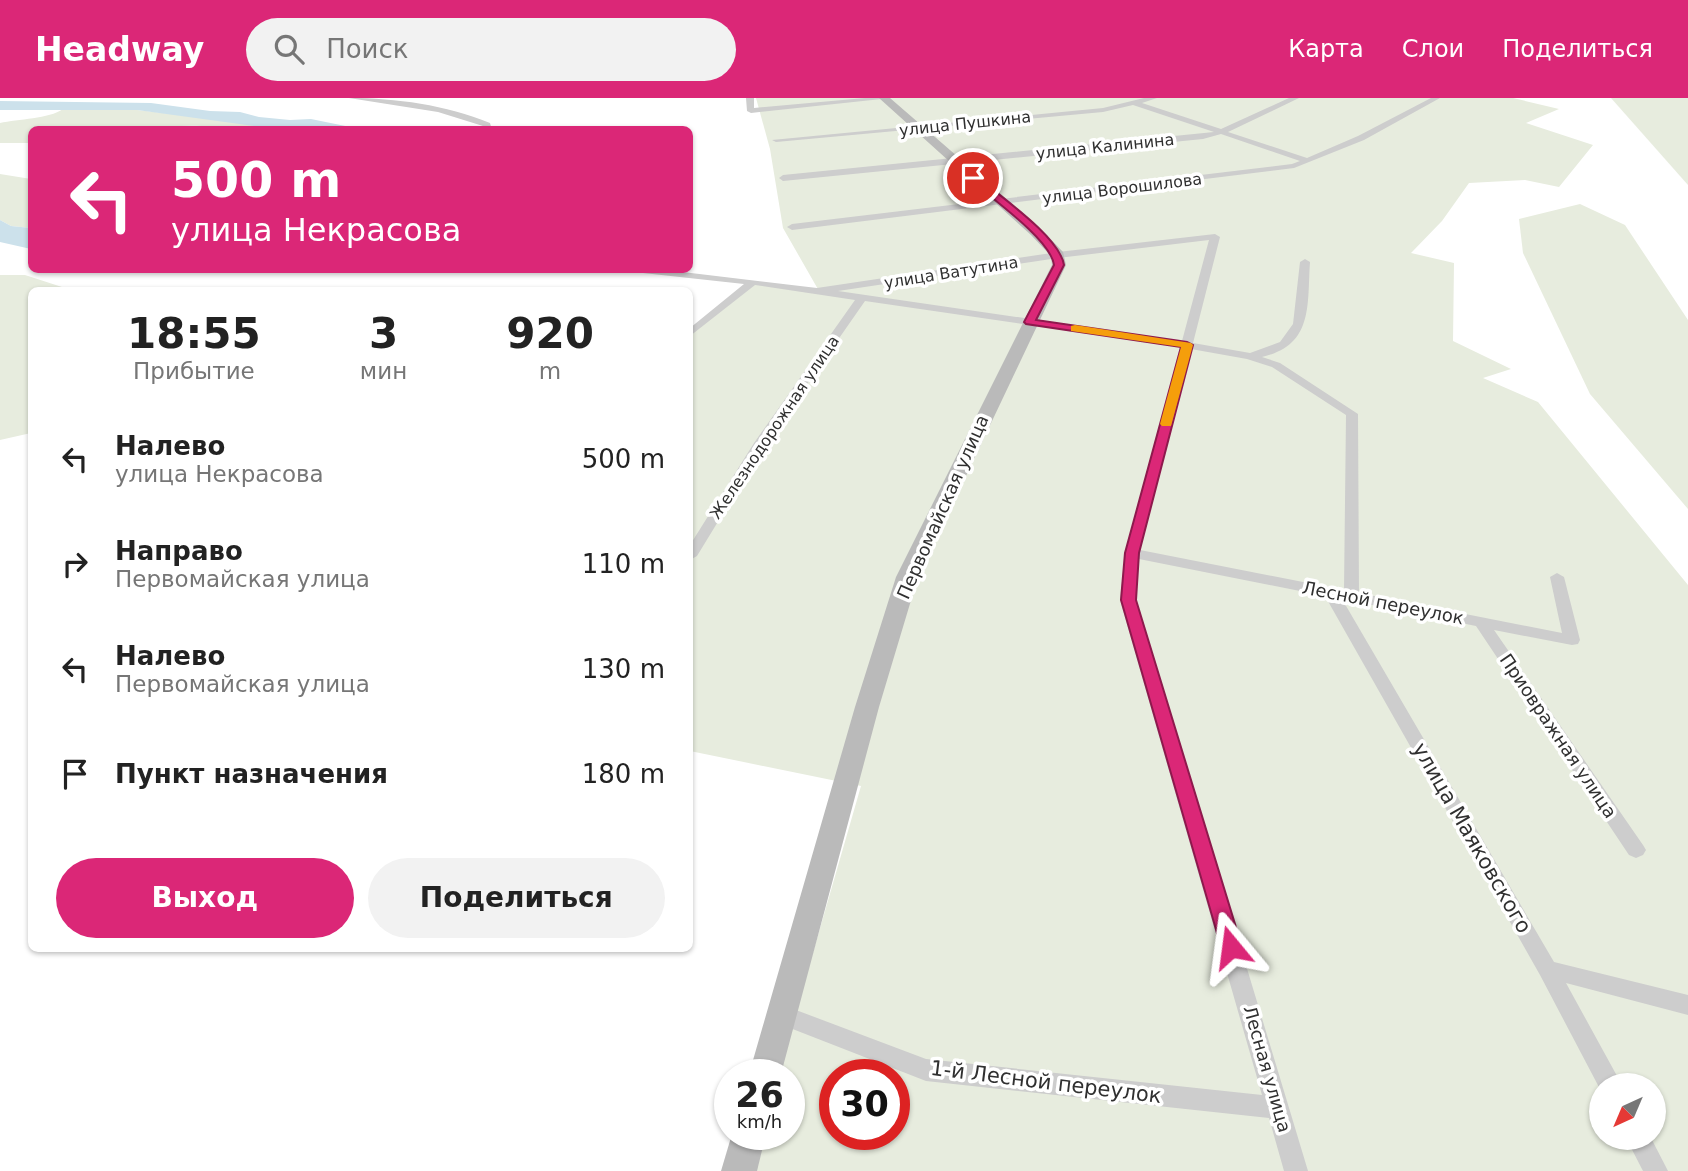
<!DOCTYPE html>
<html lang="ru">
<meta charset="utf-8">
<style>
body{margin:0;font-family:"DejaVu Sans",sans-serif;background:#f2f2f2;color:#222;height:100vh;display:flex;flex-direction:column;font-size:26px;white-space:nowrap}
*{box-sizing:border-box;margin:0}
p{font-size:23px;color:#767676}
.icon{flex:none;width:38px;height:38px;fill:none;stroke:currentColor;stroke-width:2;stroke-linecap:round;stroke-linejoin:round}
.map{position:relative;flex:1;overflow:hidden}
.side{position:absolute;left:28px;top:189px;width:665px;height:665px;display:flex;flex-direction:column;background:#fff;border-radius:10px;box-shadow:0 2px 5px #0004}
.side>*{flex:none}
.banner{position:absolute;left:28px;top:28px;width:665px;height:147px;border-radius:10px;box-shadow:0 2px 5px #0004;background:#db2777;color:#fff;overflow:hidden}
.needle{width:46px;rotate:224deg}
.tools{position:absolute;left:1589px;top:975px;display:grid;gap:14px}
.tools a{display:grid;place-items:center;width:77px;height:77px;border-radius:50%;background:#fff;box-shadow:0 2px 5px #0004;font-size:35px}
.speed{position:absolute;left:714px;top:961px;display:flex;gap:14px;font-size:35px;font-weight:700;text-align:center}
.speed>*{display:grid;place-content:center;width:91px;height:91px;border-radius:50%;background:#fff;box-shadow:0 2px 5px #0004;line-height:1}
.speed small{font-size:18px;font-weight:400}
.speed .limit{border:10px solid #d22;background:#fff;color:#111}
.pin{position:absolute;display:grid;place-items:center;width:60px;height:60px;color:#fff;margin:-30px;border:4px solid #fff;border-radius:50%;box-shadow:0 2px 7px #0007}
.me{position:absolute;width:77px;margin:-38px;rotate:344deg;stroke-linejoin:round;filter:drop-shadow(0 0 5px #0008)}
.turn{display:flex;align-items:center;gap:24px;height:147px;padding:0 28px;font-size:32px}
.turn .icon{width:91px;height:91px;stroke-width:2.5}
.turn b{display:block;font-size:49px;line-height:60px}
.eta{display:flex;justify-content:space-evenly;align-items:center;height:119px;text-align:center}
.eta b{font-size:42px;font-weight:800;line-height:49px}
.action{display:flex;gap:14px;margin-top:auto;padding:14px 28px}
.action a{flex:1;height:80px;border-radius:42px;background:#db2777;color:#fff;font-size:28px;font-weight:800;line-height:80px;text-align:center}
.action a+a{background:#f2f2f2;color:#222}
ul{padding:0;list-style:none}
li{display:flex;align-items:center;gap:21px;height:105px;padding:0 28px}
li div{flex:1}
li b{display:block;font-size:26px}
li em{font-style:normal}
header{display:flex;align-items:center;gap:42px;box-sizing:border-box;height:98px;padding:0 35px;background:#db2777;color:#fff}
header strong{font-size:33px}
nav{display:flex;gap:38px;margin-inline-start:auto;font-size:24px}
.search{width:490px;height:63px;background:#f2f2f2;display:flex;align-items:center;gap:18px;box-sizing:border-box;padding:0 24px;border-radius:38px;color:#767676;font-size:26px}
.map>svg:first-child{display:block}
</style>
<header>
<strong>Headway</strong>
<div class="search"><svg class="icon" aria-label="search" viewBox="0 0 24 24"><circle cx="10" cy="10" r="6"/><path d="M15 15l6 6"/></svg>Поиск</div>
<nav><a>Карта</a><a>Слои</a><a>Поделиться</a></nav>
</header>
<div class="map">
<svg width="1688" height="1073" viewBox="0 0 1688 1073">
<rect width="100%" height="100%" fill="#fff"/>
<g fill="#e7ecde" fill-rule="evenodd">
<path d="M756,0H1513L1559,11L1526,25L1593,47L1559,89L1525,82L1469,85L1442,123L1411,155L1454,165L1453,243L1511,271L1483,280L1538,304L1688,487V1073H751L761,1036H789V976H778L861,688L690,653V233L749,185L819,193L783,130L770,51ZM835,976H894V1036H835ZM1601,987H1654V1040H1601Z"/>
<polygon points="1611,0 1688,0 1688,87"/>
<path d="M63,11L137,12L303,31L207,32L202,28C169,27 139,31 106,32L127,29L71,28L67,31L32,32L31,45H0V25C18,21 49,21 63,11Z"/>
<polygon points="0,76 31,81 31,130 11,128 0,122"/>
<polygon points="1580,106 1625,127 1688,222 1688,411 1590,296 1523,155 1519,121"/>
<polygon points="0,177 25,177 62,189 66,192 32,192 31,335 0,342"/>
</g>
<g fill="#cce1eb">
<polygon points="0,3 151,5 210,13 240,14 259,19 290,22 311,21 360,31 261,29 137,12 0,12"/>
<polygon points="0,122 11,128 31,130 31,151 0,144"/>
</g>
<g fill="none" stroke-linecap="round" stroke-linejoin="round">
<g fill="#cdcdcd" fill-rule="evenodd">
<path d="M349,0C396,0 446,7 490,25L492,32H484L483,28L438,14Z"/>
<polygon points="746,0 754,0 754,10 865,0 891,0 751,15 747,13"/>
<polygon points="1144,0 1157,0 1142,5 1221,31 1289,0 1299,0 1228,34 1307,60 1358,38 1431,0 1440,0 1364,42 1294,70 792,132 787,129 792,126 1292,66 1300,63 1221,36 1203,41 783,83 779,80 783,77 1214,34 1133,7 1103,14 776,44 772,42 1103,10"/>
<path d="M1215,136L1220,139L1193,245L1250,255L1280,244L1293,226L1300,164L1305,161L1310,164C1307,207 1314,247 1262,259L1280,265L1358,316L1359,495L1562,535L1550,479L1557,475L1564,479L1580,542L1578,546L1572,547L1494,532L1643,747L1646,752L1643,757L1636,760L1629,757L1476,528L1342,501L1554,864L1688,897V917L1566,885L1622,987H1601V993L1540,877L1325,498L1139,461L1136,502L1308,1073H1284L1269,1020L926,983L772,923L769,916L772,909L780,906L926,961L1262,997L1120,502L1125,455L1180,249L865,203L766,345L697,458L690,462V447L754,345L855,202L755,187L690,238V230L744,186L643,175L638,172H666L817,190L1058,154ZM1209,142L1182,243L838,193L1058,160ZM1191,251L1247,261L1272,269L1346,317L1344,492L1140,452Z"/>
<polygon points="1626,1040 1651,1040 1668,1073 1643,1073"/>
</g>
<g fill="#bababa" fill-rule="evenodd">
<polygon points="879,0 890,0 1041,131 1063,154 1066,167 918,479 879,609 781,976 749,976 855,609 896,479 1052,167 1051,158 1031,137"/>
<polygon points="732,1036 766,1036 757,1073 721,1073"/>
</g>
</g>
<path fill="#db2777" stroke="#8e194d" stroke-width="2" d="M970,78H976C998,97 1060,139 1064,167L1036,222L1187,244L1193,247L1139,455L1136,502L1242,849L1239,856L1231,858L1224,856L1221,849L1121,502L1125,455L1181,249L1026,226L1024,224L1054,167C1051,142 990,99 970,82Z"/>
<polygon fill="#f59e0b" points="1075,227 1191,245 1193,247 1171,328 1162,328 1160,326 1181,249 1071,233 1071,228"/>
<g text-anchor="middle" stroke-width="7" stroke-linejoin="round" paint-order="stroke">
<g font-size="16" fill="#303030" stroke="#fff">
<text transform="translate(965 25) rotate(-6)" y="6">улица Пушкина</text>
<text transform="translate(1105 48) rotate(-6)" y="6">улица Калинина</text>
<text transform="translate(1122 90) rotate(-7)" y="6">улица Ворошилова</text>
<text transform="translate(951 174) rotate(-9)" y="6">улица Ватутина</text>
<text transform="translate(774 329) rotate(-56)" y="6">Железнодорожная улица</text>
</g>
<g font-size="18" fill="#303030" stroke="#fff">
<text transform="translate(943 409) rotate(-66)" y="6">Первомайская улица</text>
<text transform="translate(1383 505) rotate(11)" y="6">Лесной переулок</text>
<text transform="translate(1558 638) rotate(56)" y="6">Приовражная улица</text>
<text transform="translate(1267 971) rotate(74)" y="6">Лесная улица</text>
</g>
<g font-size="21" fill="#303030" stroke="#fff">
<text transform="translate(1472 740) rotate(60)" y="7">улица Маяковского</text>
<text transform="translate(1046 984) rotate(7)" y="7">1-й Лесной переулок</text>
</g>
</g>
</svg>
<div class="tools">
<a><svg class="needle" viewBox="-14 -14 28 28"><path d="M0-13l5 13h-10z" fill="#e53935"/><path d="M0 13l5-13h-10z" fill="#767676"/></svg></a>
</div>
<div class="speed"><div>26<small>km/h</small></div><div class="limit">30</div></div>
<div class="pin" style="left:973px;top:80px;background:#d93025"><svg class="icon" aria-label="arrive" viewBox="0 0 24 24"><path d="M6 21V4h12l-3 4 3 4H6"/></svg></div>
<svg class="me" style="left:1231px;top:849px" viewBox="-20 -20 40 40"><path d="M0-17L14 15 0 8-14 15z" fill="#db2777" stroke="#fff" stroke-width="4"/></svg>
<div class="banner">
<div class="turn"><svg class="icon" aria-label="left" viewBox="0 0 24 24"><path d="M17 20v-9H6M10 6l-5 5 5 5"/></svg><div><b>500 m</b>улица Некрасова</div></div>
</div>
<section class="side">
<div class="eta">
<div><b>18:55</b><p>Прибытие</p></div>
<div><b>3</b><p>мин</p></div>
<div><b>920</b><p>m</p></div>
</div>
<ul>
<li><svg class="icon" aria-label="left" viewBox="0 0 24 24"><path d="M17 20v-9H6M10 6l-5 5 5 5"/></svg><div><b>Налево</b><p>улица Некрасова</p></div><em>500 m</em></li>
<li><svg class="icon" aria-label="right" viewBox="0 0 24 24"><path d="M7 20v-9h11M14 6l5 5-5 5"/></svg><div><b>Направо</b><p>Первомайская улица</p></div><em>110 m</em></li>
<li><svg class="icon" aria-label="left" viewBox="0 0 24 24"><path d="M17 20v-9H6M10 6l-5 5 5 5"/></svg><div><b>Налево</b><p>Первомайская улица</p></div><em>130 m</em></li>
<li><svg class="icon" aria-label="arrive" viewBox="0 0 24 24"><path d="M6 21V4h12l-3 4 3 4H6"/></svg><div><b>Пункт назначения</b></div><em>180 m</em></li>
</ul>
<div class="action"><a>Выход</a><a>Поделиться</a></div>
</section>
</div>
